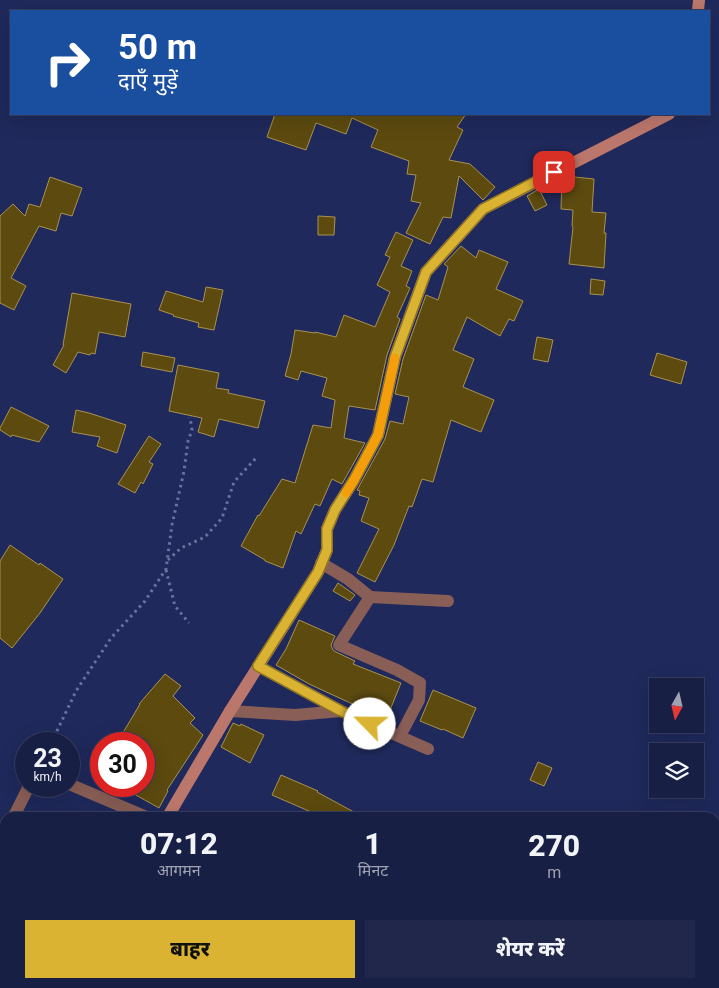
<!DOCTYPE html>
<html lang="hi">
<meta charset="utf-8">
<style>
body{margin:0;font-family:Roboto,"Noto Sans Devanagari",sans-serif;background:#20274b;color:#f1f3f6;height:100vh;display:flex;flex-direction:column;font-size:19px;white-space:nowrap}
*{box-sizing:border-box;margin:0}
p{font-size:16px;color:#9ea2b2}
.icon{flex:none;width:28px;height:28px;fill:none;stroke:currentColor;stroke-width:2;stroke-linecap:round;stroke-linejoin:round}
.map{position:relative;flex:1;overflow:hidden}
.sheet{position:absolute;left:0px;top:812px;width:720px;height:176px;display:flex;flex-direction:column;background:#171f44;border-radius:15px 15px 0 0;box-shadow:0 5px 20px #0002,0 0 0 1px #363d5d}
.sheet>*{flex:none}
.hud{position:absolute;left:10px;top:10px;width:700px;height:105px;border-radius:0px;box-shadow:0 5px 20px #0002,0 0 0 1px #363d5d;background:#1a4fa0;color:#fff;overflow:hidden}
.needle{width:32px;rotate:188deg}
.tools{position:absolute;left:649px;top:678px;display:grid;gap:10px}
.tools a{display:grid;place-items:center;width:55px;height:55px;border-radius:0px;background:#171f44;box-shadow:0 5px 20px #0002,0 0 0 1px #363d5d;font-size:25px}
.speed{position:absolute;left:15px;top:732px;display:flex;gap:10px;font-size:25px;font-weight:700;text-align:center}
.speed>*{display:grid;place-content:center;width:65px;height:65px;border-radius:50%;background:#171f44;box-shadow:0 5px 20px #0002,0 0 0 1px #363d5d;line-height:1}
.speed small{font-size:12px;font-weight:400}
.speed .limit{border:8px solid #d22;background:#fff;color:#111}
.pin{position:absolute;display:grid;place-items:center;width:42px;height:42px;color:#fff;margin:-21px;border-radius:10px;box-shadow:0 2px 8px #0006}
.me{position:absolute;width:55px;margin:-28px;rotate:293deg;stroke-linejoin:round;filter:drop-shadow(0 0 4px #0008)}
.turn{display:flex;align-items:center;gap:18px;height:105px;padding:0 25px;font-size:22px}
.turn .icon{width:65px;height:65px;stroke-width:2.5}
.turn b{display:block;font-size:35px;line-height:42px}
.eta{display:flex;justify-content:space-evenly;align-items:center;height:85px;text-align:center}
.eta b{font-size:30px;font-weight:800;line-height:35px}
.action{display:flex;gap:10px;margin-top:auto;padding:10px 25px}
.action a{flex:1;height:58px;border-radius:0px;background:#dab333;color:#111;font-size:20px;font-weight:800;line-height:58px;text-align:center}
.action a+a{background:#20274b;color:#f1f3f6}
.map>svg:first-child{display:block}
</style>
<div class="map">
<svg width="719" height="988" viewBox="0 0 719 988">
<rect width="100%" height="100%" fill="#1f295b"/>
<g fill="#5c4a0f" stroke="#a99250">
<polygon points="275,114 466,114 457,127 463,130 449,160 470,164 495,187 483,200 459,176 451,218 443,217 430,244 406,233 421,203 411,201 416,175 407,174 409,161 371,147 378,130 352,118 346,134 316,123 306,150 267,137"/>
<polygon points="565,176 594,179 592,212 606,213 604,233 606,233 604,268 569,264 573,227 572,226 573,210 561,209 562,178"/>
<polygon points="50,177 82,188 72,216 61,213 56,231 39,226 24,254 11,278 26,286 14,310 0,303 0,216 13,204 25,216 29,204 40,207"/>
<polygon points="539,189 547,205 535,211 527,196"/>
<polygon points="318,216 335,217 334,235 318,235"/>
<polygon points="396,232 413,240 401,266 412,271 406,286 410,288 397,317 400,319 387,355 375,410 349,406 344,438 365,443 342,484 332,479 320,506 315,504 301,534 296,531 283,568 265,561 265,560 241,546 258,515 259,516 282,479 295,483 313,425 331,428 335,400 322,396 327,378 301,371 298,380 285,376 291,354 295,330 315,333 315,332 336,337 344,315 375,327 390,292 377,285 390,257 385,255"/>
<polygon points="461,246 476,258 479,250 508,262 496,289 523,301 514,321 509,319 500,336 467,317 453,350 474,359 463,387 494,400 481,432 451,420 433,482 422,479 412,507 409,506 394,545 375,582 357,573 379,529 361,521 369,498 359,495 360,491 357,490 385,439 390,421 403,424 409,397 395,394 403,359 426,295 438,300 448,267 444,264"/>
<polygon points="591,279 605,281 603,295 590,294"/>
<polygon points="206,287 223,290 214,330 198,327 199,323 173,316 174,315 159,310 166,291 203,302"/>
<polygon points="72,293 131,304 125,337 99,332 95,354 91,353 90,355 78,352 66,373 53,365 64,345 63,345"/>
<polygon points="537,337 553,340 548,362 533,359"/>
<polygon points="143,352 175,358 172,372 141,366"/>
<polygon points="657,353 687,362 681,384 650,375"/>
<polygon points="178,365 219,373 216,388 229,390 228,393 265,401 258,428 219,419 214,437 198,432 202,418 169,411"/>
<polygon points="11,407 49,426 39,442 12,435 11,437 0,430 0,428"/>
<polygon points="76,410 89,413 126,425 117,453 97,446 100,437 72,432"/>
<polygon points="149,436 161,444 149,462 153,464 143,484 141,482 135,493 118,484"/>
<polygon points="10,545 39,565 40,563 63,579 40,613 12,648 0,638 0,561"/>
<polygon points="338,583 355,595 350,601 333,591"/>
<polygon points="299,620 335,636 331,645 333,650 336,652 355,661 353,664 401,683 386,720 358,709 359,707 309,684 276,665 286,649"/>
<polygon points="165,674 181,686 173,696 195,718 190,723 203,735 167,790 168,791 159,808 134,794 139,786 144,786 144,744 116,744 133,716 140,704 139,704"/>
<polygon points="433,690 476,708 463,738 443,729 442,730 420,721"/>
<polygon points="233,723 240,726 241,724 264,735 250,763 221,747"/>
<polygon points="538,762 552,768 544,786 530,780"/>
<polygon points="281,775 318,791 317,792 365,818 308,818 311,812 272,795"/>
</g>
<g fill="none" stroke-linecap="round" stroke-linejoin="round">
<g stroke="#69749e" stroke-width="3" stroke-dasharray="2.5 4" stroke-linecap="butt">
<polyline points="168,560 181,548 205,537 222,518 234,482 256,458"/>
<polyline points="166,570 175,606 189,623"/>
<polyline points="55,744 57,731 76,691 111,638 145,601 166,569 172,525 184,471 188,441 192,430 190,417"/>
</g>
<g stroke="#895e56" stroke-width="12">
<polyline points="321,563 348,579 370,597 339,645 397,670 420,683 419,700 400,736"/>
<polyline points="370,597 448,601"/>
<polyline points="258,666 341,711 428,749"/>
<polyline points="230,711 295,715 341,711"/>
<polyline points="69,784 149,818"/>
<polyline points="13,818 29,786"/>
<polyline points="0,842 5,833"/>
<polyline points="0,976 5,970"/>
<polyline points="250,984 253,985 254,988"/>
<polyline points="268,988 268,984"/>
</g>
<g stroke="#bb776b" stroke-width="12">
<polyline points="698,11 699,0"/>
<polyline points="167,818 230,711 318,572 327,550 327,529 335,510 354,480 378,435 395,357 426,272 483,209 669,114"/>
<polyline points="61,988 64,984"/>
</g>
</g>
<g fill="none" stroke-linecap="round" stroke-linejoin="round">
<g stroke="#8e7421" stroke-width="12">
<polyline id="route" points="370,724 341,711 258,666 318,572 327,550 327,529 335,510 354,480 378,435 395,357 426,272 483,209 554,172"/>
</g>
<use href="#route" stroke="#dab333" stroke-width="9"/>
<polyline stroke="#f59e0b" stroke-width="9" points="346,493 354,480 378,435 395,358"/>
</g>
</svg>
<div class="tools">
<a><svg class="needle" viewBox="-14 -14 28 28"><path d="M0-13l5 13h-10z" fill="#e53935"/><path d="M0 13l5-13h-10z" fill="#9ea2b2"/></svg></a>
<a><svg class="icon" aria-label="layers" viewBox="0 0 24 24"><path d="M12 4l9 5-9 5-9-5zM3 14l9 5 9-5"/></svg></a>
</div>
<div class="speed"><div>23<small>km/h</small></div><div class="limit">30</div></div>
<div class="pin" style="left:554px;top:172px;background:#d93025"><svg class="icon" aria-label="arrive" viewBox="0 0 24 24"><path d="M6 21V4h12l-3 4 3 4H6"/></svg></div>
<svg class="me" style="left:370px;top:724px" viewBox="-20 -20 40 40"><circle r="19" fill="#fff"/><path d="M0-13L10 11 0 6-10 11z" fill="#dab333"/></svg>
<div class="hud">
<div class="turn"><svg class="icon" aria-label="right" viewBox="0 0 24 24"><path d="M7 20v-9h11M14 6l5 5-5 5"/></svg><div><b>50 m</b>दाएँ मुड़ें</div></div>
</div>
<section class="sheet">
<div class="eta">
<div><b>07:12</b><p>आगमन</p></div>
<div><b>1</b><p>मिनट</p></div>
<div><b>270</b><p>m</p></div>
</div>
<div class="action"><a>बाहर</a><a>शेयर करें</a></div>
</section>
</div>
